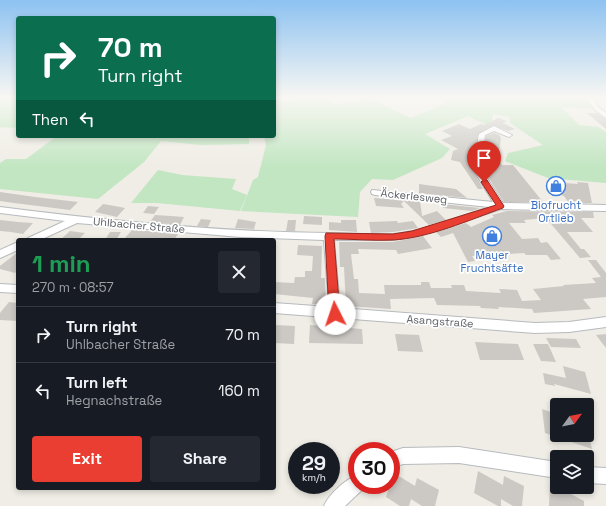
<!DOCTYPE html>
<meta charset="utf-8">
<style>
body{margin:0;font-family:"Space Grotesk",sans-serif;background:#242831;color:#f1f3f6;height:100vh;display:flex;flex-direction:column;font-size:15px;white-space:nowrap}
*{box-sizing:border-box;margin:0}
p{font-size:13px;color:#9ea1a6}
.icon{flex:none;width:22px;height:22px;fill:none;stroke:currentColor;stroke-width:2;stroke-linecap:round;stroke-linejoin:round}
.map{position:relative;flex:1;overflow:hidden}
.sheet{position:absolute;left:16px;top:238px;width:260px;height:252px;display:flex;flex-direction:column;background:#171b24;border-radius:4px;box-shadow:0 2px 6px #0003}
.sheet>*{flex:none}
.top-card{position:absolute;left:16px;top:16px;width:260px;height:122px;border-radius:4px;box-shadow:0 2px 6px #0003;background:#0b6e4f;color:#fff;overflow:hidden}
.needle{width:26px;rotate:57deg}
.tools{position:absolute;left:550px;top:398px;display:grid;gap:8px}
.tools a{display:grid;place-items:center;width:44px;height:44px;border-radius:4px;background:#171b24;box-shadow:0 2px 6px #0003;font-size:20px}
.speed{position:absolute;left:288px;top:442px;display:flex;gap:8px;font-size:20px;font-weight:700;text-align:center}
.speed>*{display:grid;place-content:center;width:52px;height:52px;border-radius:50%;background:#171b24;box-shadow:0 2px 6px #0003;line-height:1}
.speed small{font-size:10px;font-weight:400}
.speed .limit{border:6px solid #d22;background:#fff;color:#111}
.pin{position:absolute;display:grid;place-items:center;width:34px;height:34px;color:#fff;margin:-41px -17px;border-radius:50% 50% 50% 0;rotate:-45deg;box-shadow:0 0 4px #0007}
.pin .icon{rotate:45deg}
.me{position:absolute;width:44px;margin:-22px;rotate:356deg;stroke-linejoin:round;filter:drop-shadow(0 0 3px #0008)}
.turn{display:flex;align-items:center;gap:14px;height:84px;padding:0 16px;font-size:18px}
.turn .icon{width:52px;height:52px;stroke-width:2.5}
.turn b{display:block;font-size:28px;line-height:34px}
.then{display:flex;align-items:center;height:38px;padding:0 16px;background:#0003;gap:8px;font-size:15px}
.round{display:grid;place-items:center;flex:none;width:42px;height:42px;border-radius:4px;background:#242831}
.headline{display:flex;align-items:center;justify-content:space-between;height:68px;padding:0 16px}
h1{font-size:24px;font-weight:700;line-height:30px;color:#1e9e55}
.primary-button{display:flex;gap:8px;margin-top:auto;padding:8px 16px}
.primary-button a{flex:1;height:46px;border-radius:4px;background:#e93e31;color:#fff;font-size:16px;font-weight:700;line-height:46px;text-align:center}
.primary-button a+a{background:#242831;color:#f1f3f6}
ul{padding:0;list-style:none}
li{display:flex;align-items:center;gap:12px;height:56px;padding:0 16px;border-top:1px solid #363941}
li div{flex:1}
li b{display:block;font-size:15px}
li em{font-style:normal}
.map>svg:first-child{display:block}
</style>
<div class="map">
<svg width="606" height="506" viewBox="0 0 606 506">
<rect width="100%" height="100%" fill="#efede5"/>
<g fill="#c1e6c1">
<polygon points="0,97 18,97 18,128 0,127"/>
<polygon points="301,97 328,97 335,105 353,101 371,99 411,118 448,102 438,97 585,97 593,109 561,107 579,125 598,127 606,132 606,183 548,178 505,161 508,153 543,145 510,123 509,117 493,114 491,127 468,116 425,134 450,149 442,158 393,180 372,179 360,192 358,217 241,211 253,180 258,177 266,145 264,136 274,136 274,102 302,99"/>
<polygon points="57,136 249,136 249,144 201,145 161,141 144,162 98,199 0,189 0,163 6,159 26,159"/>
<polygon points="158,170 182,175 236,179 232,189 247,195 240,211 157,203 131,203"/>
</g>
<g fill="#ccc9c4">
<polygon points="587,113 597,113 606,119 606,129"/>
<polygon points="498,118 507,121 503,123 515,129 508,131 493,125 478,134 472,169 483,189 478,189 460,162 451,160 453,151 458,149 441,140 452,136 442,131 459,124 470,129 481,124 484,125"/>
<polygon points="494,133 499,135 501,138 498,158 502,165 513,165 543,202 504,202 483,169 486,136"/>
<polygon points="550,182 578,184 577,182 588,183 592,203 569,203 564,196 560,195"/>
<polygon points="419,184 456,189 467,198 419,193"/>
<polygon points="0,192 35,197 78,202 70,210 14,203 0,201"/>
<polygon points="374,198 420,201 422,216 437,211 446,220 429,225 404,201 401,204 404,208 376,206"/>
<polygon points="103,204 115,206 125,208 117,217 95,212"/>
<polygon points="442,204 480,208 472,211 443,208"/>
<polygon points="148,206 159,207 154,214 143,213"/>
<polygon points="507,211 593,212 594,218 581,218 593,232 567,232 581,249 584,249 591,257 580,258 546,218 524,220 526,223 509,223 522,239 538,238 541,243 547,242 561,259 551,260 547,255 526,255 524,253 472,256 475,261 468,262 453,233 441,237 436,232 466,223 471,227 494,217 492,215"/>
<polygon points="155,215 171,216 184,217 180,225 150,222"/>
<polygon points="304,216 322,217 322,225 303,224"/>
<polygon points="201,219 211,220 208,227 197,226"/>
<polygon points="238,219 256,222 254,229 235,228"/>
<polygon points="0,220 18,222 33,223 23,234 11,232 0,231"/>
<polygon points="288,220 296,220 295,231 286,231"/>
<polygon points="341,220 356,220 357,232 329,230 329,222 341,223"/>
<polygon points="397,221 398,223 413,221 418,228 393,232 371,233 369,222"/>
<polygon points="132,230 175,233 178,234 174,240 125,238"/>
<polygon points="70,231 85,233 78,240 60,240"/>
<polygon points="110,232 121,232 116,240 105,240"/>
<polygon points="423,236 432,248 398,254 396,250 358,249 359,254 351,254 354,279 358,279 359,293 385,294 384,285 421,285 421,282 429,282 431,288 452,288 451,285 464,285 466,291 501,293 499,289 517,290 522,301 541,300 533,289 564,286 563,285 596,283 592,278 601,277 588,260 596,260 606,273 606,297 583,299 591,309 549,312 534,313 532,309 498,307 499,309 481,308 480,306 437,305 434,298 390,299 391,309 346,306 344,267 340,267 339,242 393,242"/>
<polygon points="298,245 322,246 321,278 325,278 326,304 312,304 313,298 274,294 274,282 294,283 295,277 305,277 305,271 312,271 313,256 297,255"/>
<polygon points="18,252 18,270 15,273 0,269 0,266"/>
<polygon points="9,302 18,303 18,321 0,320 0,313"/>
<polygon points="276,325 295,326 294,344 274,343"/>
<polygon points="310,325 362,329 363,344 309,343"/>
<polygon points="395,334 419,335 423,352 398,351"/>
<polygon points="606,334 606,348 596,335"/>
<polygon points="546,338 576,339 581,348 551,347"/>
<polygon points="475,342 518,344 524,360 480,360"/>
<polygon points="533,344 548,344 556,362 541,361"/>
<polygon points="563,366 585,372 591,394 554,384 555,386 545,384 543,373 566,378"/>
<polygon points="542,409 557,414 557,435 589,435 592,449 545,433"/>
<polygon points="478,471 503,485 504,476 524,486 522,506 513,506 501,499 501,506 498,506 474,493"/>
<polygon points="394,473 415,486 417,478 439,490 435,506 422,506 411,499 409,506 400,506 386,497"/>
<polygon points="550,483 584,501 584,506 549,506"/>
</g>
<g fill="none" stroke-linecap="round" stroke-linejoin="round">
<g stroke="#b7babe" stroke-width="2">
<g id="minor">
<polygon points="586,97 592,97 599,108 606,113 606,118 595,110"/>
<path d="M494,126L512,135L509,137L494,131L485,135L481,169L503,203L606,205V211L501,209L442,229L412,237L393,240H334L340,308L535,323L569,322L606,317V327L569,332L535,333L274,313V303L329,307L324,240L240,237L77,223L40,240H26L28,238L65,221L0,213V207C109,221 219,232 330,233C350,233 372,235 393,234C426,231 458,217 489,207L375,195L372,194L371,192L372,190L493,202L473,169L479,134Z"/>
<polygon points="18,242 18,250 0,258 0,250"/>
<polygon points="0,284 18,285 18,293 0,292"/>
<polygon points="459,447 557,462 557,478 459,463 403,464 391,468 391,452 403,448"/>
<polygon points="587,467 606,468 606,484 587,483"/>
<path d="M357,475V485H364L363,489L345,506H324C329,494 345,480 357,475Z"/>
</g>
</g>
<use href="#minor" fill="#fff" fill-rule="evenodd"/>
</g>
<linearGradient id="sky" x2="0" y2="1"><stop stop-color="#8dc2f1"/><stop offset="0.58" stop-color="#f8f7f3"/><stop offset="1" stop-color="#f8f7f3" stop-opacity="0"/></linearGradient>
<rect width="606" height="168" fill="url(#sky)"/>
<path fill="#e93e31" stroke="#972820" d="M484,179L487,180L504,206L503,208C469,220 429,238 393,240C374,241 354,239 334,239L340,314L338,317L335,318L331,317L329,314L325,236L326,233L393,234L412,231L496,205L481,182Z"/>
<defs>
<g id="shop-ring" transform="scale(1)"><circle r="9.5" fill="#fff" stroke="#3f7fe0" stroke-width="1.5"/><path d="M-5-2.5h2.3a2.7 3.5 0 0 1 5.4 0H5L5.5 6h-11ZM-1.5-2.5h3a1.5 2.3 0 0 0-3 0Z" fill="#3f7fe0"/></g>
</defs>
<g fill-rule="evenodd">
<use href="#shop-ring" x="556" y="186"/>
<use href="#shop-ring" x="492" y="236"/>
</g>
<g text-anchor="middle" stroke-width="3.5" stroke-linejoin="round" paint-order="stroke">
<g font-size="11" fill="#5c6065" stroke="#fff">
<text transform="translate(414 196) rotate(6)" y="4">Äckerlesweg</text>
<text transform="translate(139 225) rotate(5)" y="4">Uhlbacher Straße</text>
<text transform="translate(440 321) rotate(4)" y="4">Asangstraße</text>
</g>
<g font-size="11" fill="#366cbe" stroke="#fff">
<text x="556" y="209">Biofrucht<tspan x="556" dy="13">Ortlieb</tspan></text>
<text x="492" y="259">Mayer<tspan x="492" dy="13">Fruchtsäfte</tspan></text>
</g>
</g>
</svg>
<div class="tools">
<a><svg class="needle" viewBox="-14 -14 28 28"><path d="M0-13l5 13h-10z" fill="#e53935"/><path d="M0 13l5-13h-10z" fill="#9ea1a6"/></svg></a>
<a><svg class="icon" aria-label="layers" viewBox="0 0 24 24"><path d="M12 4l9 5-9 5-9-5zM3 14l9 5 9-5"/></svg></a>
</div>
<div class="speed"><div>29<small>km/h</small></div><div class="limit">30</div></div>
<div class="pin" style="left:484px;top:182px;background:#d93025"><svg class="icon" aria-label="arrive" viewBox="0 0 24 24"><path d="M6 21V4h12l-3 4 3 4H6"/></svg></div>
<svg class="me" style="left:335px;top:314px" viewBox="-20 -20 40 40"><circle r="19" fill="#fff"/><path d="M0-13L10 11 0 6-10 11z" fill="#e93e31"/></svg>
<div class="top-card">
<div class="turn"><svg class="icon" aria-label="right" viewBox="0 0 24 24"><path d="M7 20v-9h11M14 6l5 5-5 5"/></svg><div><b>70 m</b>Turn right</div></div>
<div class="then">Then<svg class="icon" aria-label="left" viewBox="0 0 24 24"><path d="M17 20v-9H6M10 6l-5 5 5 5"/></svg></div>
</div>
<section class="sheet">
<div class="headline"><div><h1>1 min</h1><p>270 m · 08:57</p></div><a class="round"><svg class="icon" aria-label="close" viewBox="0 0 24 24"><path d="M6 6l12 12M18 6L6 18"/></svg></a></div>
<ul>
<li><svg class="icon" aria-label="right" viewBox="0 0 24 24"><path d="M7 20v-9h11M14 6l5 5-5 5"/></svg><div><b>Turn right</b><p>Uhlbacher Straße</p></div><em>70 m</em></li>
<li><svg class="icon" aria-label="left" viewBox="0 0 24 24"><path d="M17 20v-9H6M10 6l-5 5 5 5"/></svg><div><b>Turn left</b><p>Hegnachstraße</p></div><em>160 m</em></li>
</ul>
<div class="primary-button"><a>Exit</a><a>Share</a></div>
</section>
</div>
